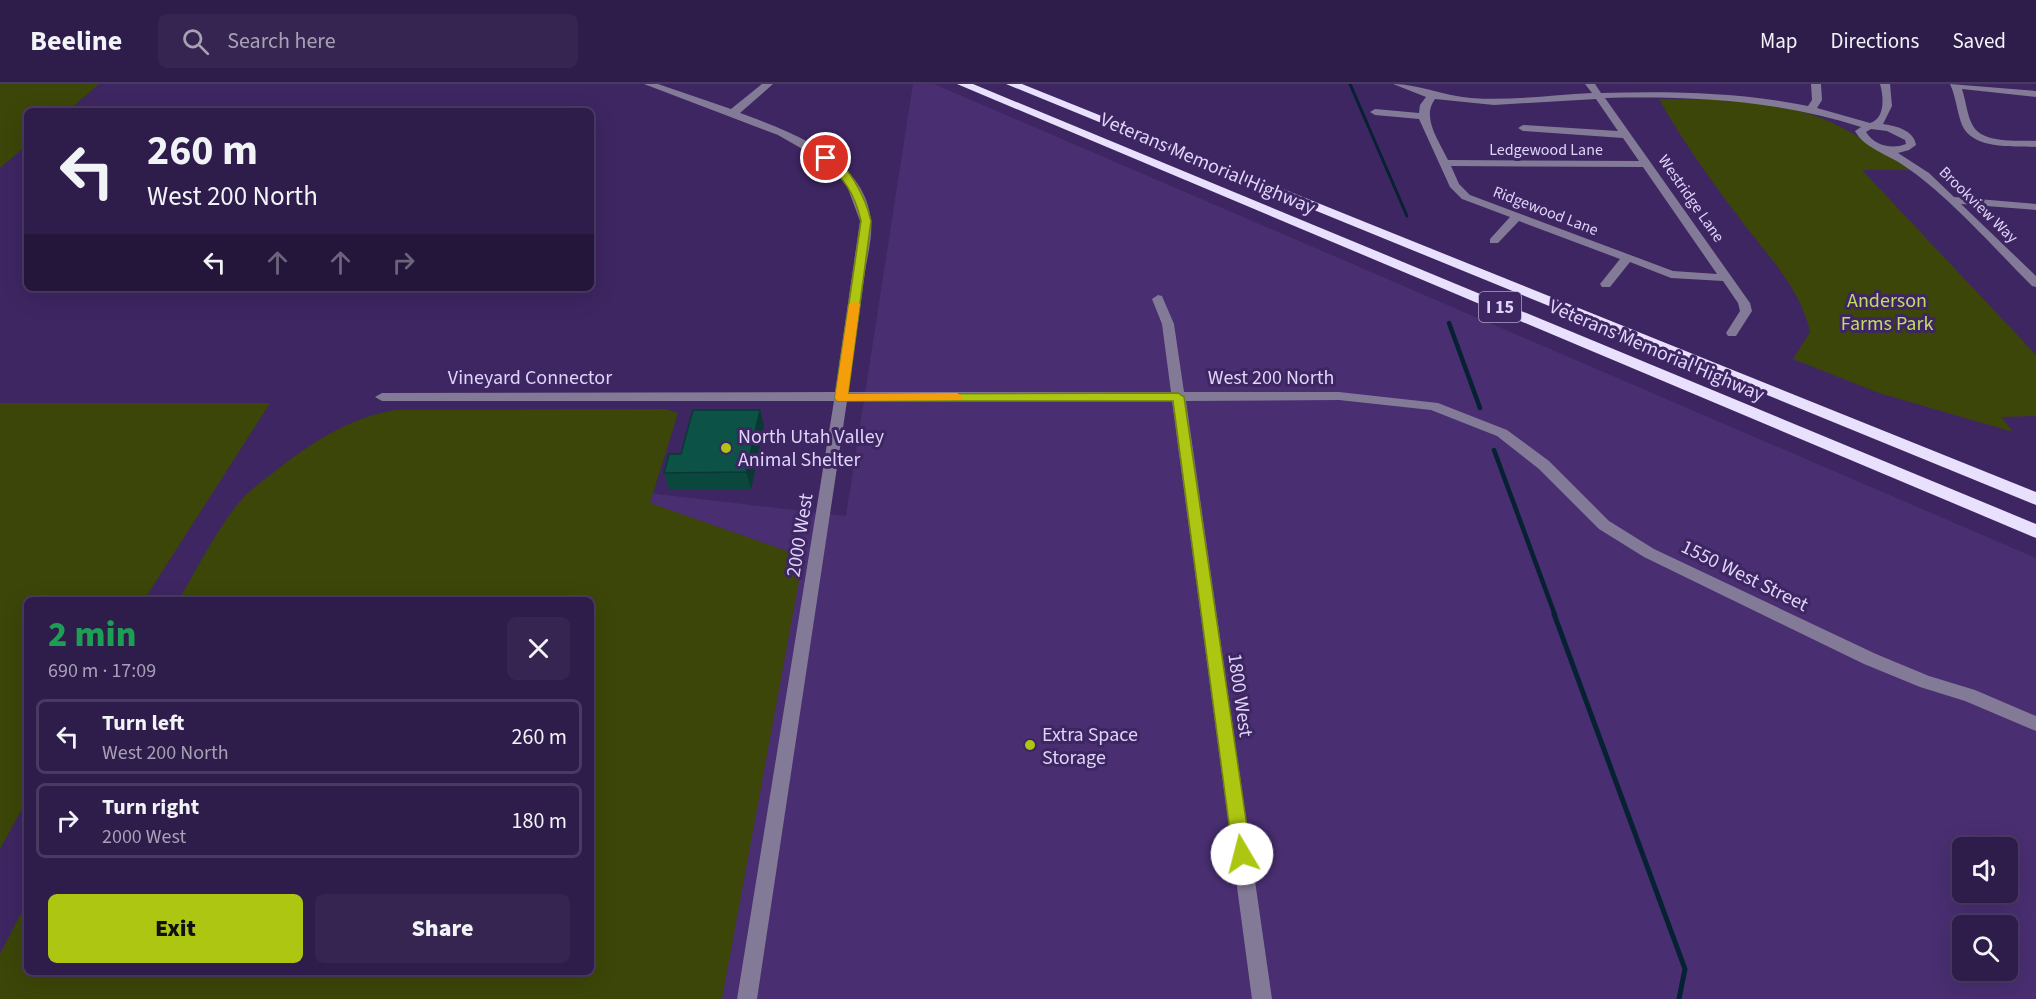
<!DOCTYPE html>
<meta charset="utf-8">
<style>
body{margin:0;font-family:"Source Sans 3",sans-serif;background:#362551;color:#f1f3f6;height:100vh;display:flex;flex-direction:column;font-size:22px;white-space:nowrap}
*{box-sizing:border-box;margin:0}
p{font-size:20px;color:#a7a1b5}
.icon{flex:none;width:33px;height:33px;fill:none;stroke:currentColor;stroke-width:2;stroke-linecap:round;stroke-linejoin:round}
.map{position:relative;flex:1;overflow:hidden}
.drawer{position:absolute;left:24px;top:513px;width:570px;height:378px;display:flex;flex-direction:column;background:#2e1c4a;border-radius:9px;box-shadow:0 6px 24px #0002,0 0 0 2px #493a62}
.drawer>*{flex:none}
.top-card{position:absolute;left:24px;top:24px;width:570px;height:183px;border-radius:9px;box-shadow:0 6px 24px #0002,0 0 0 2px #493a62;background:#2e1c4a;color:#f1f3f6;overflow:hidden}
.buttons{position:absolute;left:1952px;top:753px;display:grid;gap:12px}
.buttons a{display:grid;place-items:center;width:66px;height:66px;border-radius:9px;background:#2e1c4a;box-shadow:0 6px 24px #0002,0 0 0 2px #493a62;font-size:30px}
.pin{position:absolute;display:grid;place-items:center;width:51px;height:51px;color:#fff;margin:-26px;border:3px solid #fff;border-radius:50%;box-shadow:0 2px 6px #0007}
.me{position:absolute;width:66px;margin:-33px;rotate:352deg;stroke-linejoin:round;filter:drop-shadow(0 0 4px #0008)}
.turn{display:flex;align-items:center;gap:21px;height:126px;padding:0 24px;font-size:27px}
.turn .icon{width:78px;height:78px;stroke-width:2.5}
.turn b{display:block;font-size:42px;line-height:51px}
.lanes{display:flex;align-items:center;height:57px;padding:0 24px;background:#0003;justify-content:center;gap:30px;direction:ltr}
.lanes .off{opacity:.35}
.round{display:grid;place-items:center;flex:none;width:63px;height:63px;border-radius:9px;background:#362551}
.overview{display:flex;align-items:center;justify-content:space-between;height:102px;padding:0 24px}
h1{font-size:36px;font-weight:800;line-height:45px;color:#1e9e55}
.button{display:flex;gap:12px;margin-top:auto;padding:12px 24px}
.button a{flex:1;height:69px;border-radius:9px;background:#acc612;color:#111;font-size:24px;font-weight:800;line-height:69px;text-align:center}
.button a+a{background:#362551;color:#f1f3f6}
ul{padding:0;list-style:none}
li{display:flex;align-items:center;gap:18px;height:75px;margin:0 12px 9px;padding:0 12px;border:3px solid #493a62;border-radius:9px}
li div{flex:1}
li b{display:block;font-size:22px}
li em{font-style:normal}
header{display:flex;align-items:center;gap:36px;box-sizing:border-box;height:84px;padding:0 30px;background:#2e1c4a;border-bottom:2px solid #493a62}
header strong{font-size:28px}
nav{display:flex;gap:33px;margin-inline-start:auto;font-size:21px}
.search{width:420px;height:54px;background:#362551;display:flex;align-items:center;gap:15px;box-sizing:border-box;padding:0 21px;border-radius:9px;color:#a7a1b5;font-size:22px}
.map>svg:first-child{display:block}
</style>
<header>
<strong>Beeline</strong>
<div class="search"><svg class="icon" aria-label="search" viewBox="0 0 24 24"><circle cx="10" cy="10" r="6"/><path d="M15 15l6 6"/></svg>Search here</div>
<nav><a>Map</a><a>Directions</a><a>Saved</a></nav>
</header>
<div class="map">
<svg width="2036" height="915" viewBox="0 0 2036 915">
<rect width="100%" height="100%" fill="#3e2662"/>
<path fill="#492e71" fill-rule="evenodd" d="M913,0H934L2036,474V915H0V892L27,888H591V516L495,391L846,432ZM1962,764H2007V808H1962ZM1962,842H2007V886H1962Z"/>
<g fill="#3c4608">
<polygon points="0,0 99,0 68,27 27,27 27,61 0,84"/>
<path d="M1659,15C1714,15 1782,15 1833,39C1860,52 1886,71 1913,86H1862L2036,271V332L2001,333L2013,348L1879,309L1793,275L1810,248C1800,202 1764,168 1737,131C1709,94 1682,56 1659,15Z"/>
<polygon points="0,319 270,319 144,516 27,516 27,716 0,765"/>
<path d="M665,325L678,329L650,419L790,468L803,475L722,915H0V870L27,818V888H591V516H179C197,484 214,451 236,422C247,408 261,398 274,388C311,359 348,334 395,326Z"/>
</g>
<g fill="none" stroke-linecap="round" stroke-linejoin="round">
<polyline stroke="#062131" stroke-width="3" points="1350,0 1407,132"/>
<g stroke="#062131" stroke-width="4.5">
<polyline points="1449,239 1480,324"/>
<polyline points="1494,366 1555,531"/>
</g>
<polyline stroke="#062131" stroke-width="5" points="1554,530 1685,885 1679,915"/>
<g fill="#837a97" fill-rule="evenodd">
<path d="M644,0H658L731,25L762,0H773L740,29C789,47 865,74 871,136C873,154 866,177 864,195C859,233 854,270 848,308H1171L1162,240L1152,215L1158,211L1162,212L1174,240L1184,308H1339L1438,319L1507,346L1549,377L1609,437L1654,465L1876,570L1929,592L1975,606L2036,632V647L1965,617L1920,603L1864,580L1644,473L1599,445L1539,385L1497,352L1431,326L1339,316L1186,317L1272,915H1252L1172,317H847L757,915H737L834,317H382L375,313L382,309L835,308L860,137L847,102L825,78L778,51Z"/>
<path d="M1393,0C1419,0 1444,12 1471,14C1511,17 1551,11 1592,9L1585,0H1595L1601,9C1671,7 1739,8 1808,22L1812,16L1811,0H1821L1822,16L1817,24L1870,39C1885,35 1884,13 1880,0H1890L1892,22L1883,40C1896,42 1914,46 1916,61L1909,66L1898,69L1929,89L1954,113L2036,120V126L1961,120L2036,192V203L2032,202C1993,163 1948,111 1903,81C1887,70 1864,64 1855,47L1861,43C1777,16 1693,12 1605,14L1750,219L1752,227L1736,252H1728L1726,249L1740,227L1738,219L1723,197L1671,194L1630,178L1610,203H1602L1600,200L1620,175L1519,137L1498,159H1490V155L1510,133L1462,115L1450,103L1419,35L1375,31L1370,28L1375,25L1419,29L1420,21L1426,13ZM1435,15L1494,21L1596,15L1618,47L1523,41L1518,44L1523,47L1623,54L1639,77L1448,76C1439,57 1421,33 1435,15ZM1871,45L1887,47L1905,56L1906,60C1891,66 1874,61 1866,48ZM1451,82L1643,83L1717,190L1673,187L1470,111L1459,100Z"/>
<path d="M1950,0L2036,7V13L1962,5C1966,17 1967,32 1973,42C1983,60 2019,56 2036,57V63C2014,62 1973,66 1962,41C1957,28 1956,13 1950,0Z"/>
</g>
<g fill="#e8e0fd" fill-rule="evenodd">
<polygon points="957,0 973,0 2036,440 2036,454"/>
<polygon points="1006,0 1022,0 2036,408 2036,421"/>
</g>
</g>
<polygon fill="#0b473d" points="764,342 751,405 669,405 664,389 681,370"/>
<polygon fill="#093932" points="760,326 764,342 751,405 746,388"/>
<polygon fill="#0d5247" stroke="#093932" stroke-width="1.5" points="693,326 760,326 746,388 664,389 669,370 681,370"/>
<path fill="#acc612" stroke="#70810c" stroke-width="1.5" d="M823,72C846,70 867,118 871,137L848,310L1178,309L1184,313L1251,770L1248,775L1242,778L1236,775L1233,770L1173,317H837L835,314L861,137C855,110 844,94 823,76Z"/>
<polygon fill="#f59e0b" points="855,217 860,220 848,310 957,309 963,313 962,316 837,317 835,314 849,220"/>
<g fill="#acc612" stroke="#3e2662" stroke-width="2">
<circle cx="726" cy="364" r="6"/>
<circle cx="1030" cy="661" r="6"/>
</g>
<g text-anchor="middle" stroke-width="6" stroke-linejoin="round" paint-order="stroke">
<g font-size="16" fill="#dfd4f9" stroke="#3e2662">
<text x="1546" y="71">Ledgewood Lane</text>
<text transform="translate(1692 114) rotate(55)" y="6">Westridge Lane</text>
<text transform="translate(1979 120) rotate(44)" y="6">Brookview Way</text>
<text transform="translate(1546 126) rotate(21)" y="6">Ridgewood Lane</text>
</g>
<rect fill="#3e2662" stroke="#afa0cc" stroke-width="1.5" x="1479" y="208" width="42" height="30" rx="4.5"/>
<g font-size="18" font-weight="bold" fill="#dfd4f9">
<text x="1500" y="229">I 15</text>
</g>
<g font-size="20" fill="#dfd4f9" stroke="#3e2662">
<text transform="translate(1208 79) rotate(23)" y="7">Veterans Memorial Highway</text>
<text transform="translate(1657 266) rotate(23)" y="7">Veterans Memorial Highway</text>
<text x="530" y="300">Vineyard Connector</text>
<text x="1271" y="300">West 200 North</text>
<text transform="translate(799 451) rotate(-81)" y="7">2000 West</text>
<text transform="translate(1745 491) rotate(26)" y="7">1550 West Street</text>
<text transform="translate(1241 611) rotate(82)" y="7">1800 West</text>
</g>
<g font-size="20" fill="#c3da69" stroke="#3e2662">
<text x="1887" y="223">Anderson<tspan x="1887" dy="23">Farms Park</tspan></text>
</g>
<g font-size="20" fill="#dfd4f9" stroke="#3e2662" text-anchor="start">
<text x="738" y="359">North Utah Valley<tspan x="738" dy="23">Animal Shelter</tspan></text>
<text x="1042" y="657">Extra Space<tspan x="1042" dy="23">Storage</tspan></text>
</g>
</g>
</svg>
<div class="buttons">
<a><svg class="icon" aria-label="sound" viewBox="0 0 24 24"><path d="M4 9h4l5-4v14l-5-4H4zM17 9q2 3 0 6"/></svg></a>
<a><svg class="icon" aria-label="search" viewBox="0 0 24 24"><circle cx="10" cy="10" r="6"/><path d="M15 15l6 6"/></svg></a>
</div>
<div class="pin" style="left:826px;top:74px;background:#d93025"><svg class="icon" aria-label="arrive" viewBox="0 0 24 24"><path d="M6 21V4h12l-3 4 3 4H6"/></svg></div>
<svg class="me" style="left:1242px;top:770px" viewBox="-20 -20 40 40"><circle r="19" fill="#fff"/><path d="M0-13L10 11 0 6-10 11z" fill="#acc612"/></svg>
<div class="top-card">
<div class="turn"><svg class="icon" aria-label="left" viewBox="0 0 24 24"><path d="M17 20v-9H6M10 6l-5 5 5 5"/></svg><div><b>260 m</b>West 200 North</div></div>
<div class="lanes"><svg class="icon" aria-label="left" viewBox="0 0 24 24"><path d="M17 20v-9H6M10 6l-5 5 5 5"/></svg><svg class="icon off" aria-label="ahead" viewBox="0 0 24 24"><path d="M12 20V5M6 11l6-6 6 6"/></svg><svg class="icon off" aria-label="ahead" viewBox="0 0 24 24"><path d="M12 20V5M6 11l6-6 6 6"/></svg><svg class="icon off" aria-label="right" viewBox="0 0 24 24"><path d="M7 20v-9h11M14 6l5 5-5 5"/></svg></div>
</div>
<section class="drawer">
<div class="overview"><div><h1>2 min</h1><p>690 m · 17:09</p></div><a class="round"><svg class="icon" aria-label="close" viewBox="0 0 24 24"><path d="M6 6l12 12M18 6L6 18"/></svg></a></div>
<ul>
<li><svg class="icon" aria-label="left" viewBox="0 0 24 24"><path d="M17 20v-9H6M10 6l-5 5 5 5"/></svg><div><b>Turn left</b><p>West 200 North</p></div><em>260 m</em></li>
<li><svg class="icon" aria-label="right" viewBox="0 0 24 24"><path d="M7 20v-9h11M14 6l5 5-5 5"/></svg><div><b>Turn right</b><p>2000 West</p></div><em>180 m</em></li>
</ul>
<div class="button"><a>Exit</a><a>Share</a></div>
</section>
</div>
